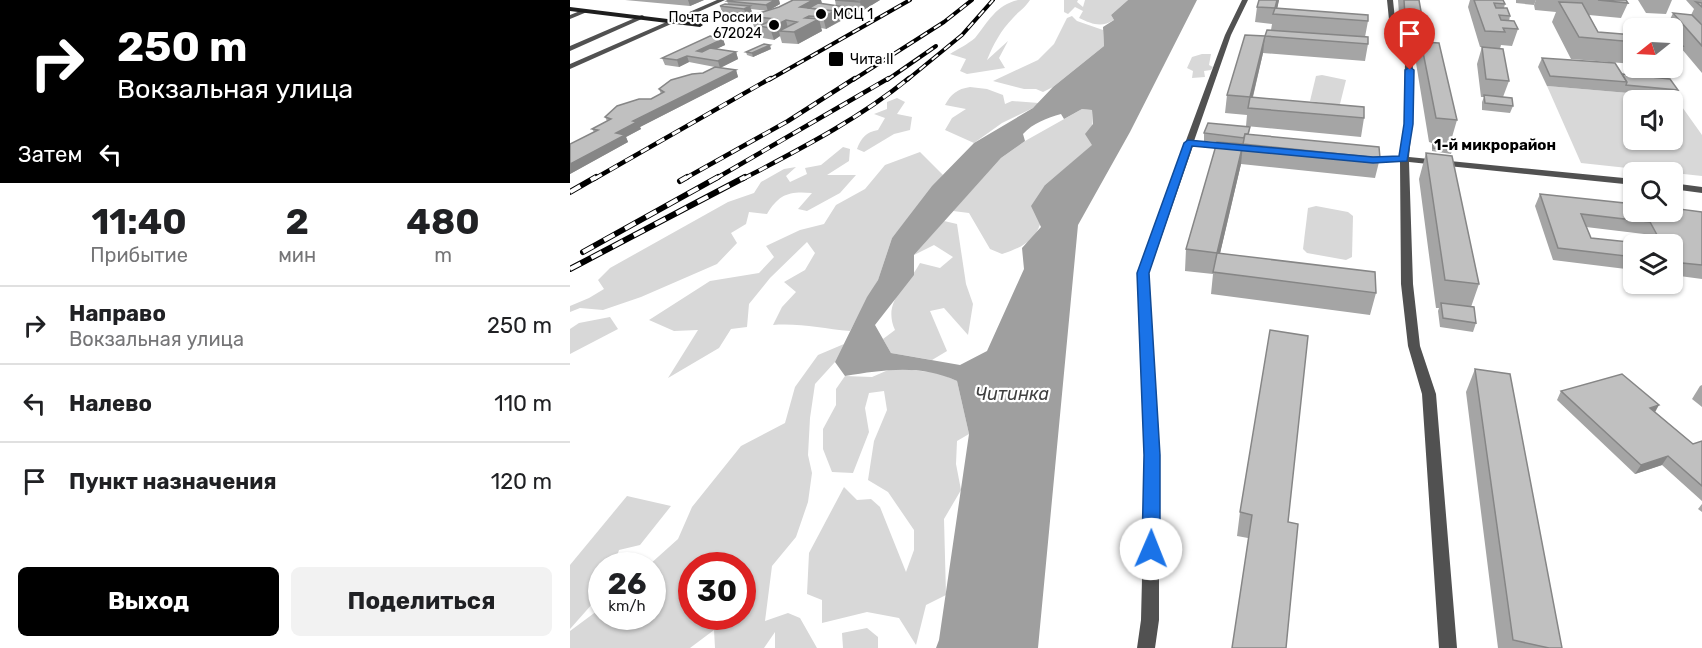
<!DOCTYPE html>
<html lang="ru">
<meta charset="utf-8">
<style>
body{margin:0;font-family:Rubik,sans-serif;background:#f2f2f2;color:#202124;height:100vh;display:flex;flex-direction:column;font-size:22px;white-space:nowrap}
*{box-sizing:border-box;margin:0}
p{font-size:20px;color:#757577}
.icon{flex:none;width:33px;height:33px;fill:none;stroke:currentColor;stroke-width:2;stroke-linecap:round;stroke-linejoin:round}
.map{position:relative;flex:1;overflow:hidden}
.drawer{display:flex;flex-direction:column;background:#fff;width:570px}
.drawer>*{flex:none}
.guide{background:#000;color:#fff;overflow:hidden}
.needle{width:39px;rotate:252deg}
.tools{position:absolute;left:1053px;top:18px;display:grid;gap:12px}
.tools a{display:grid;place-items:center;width:60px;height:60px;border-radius:9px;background:#fff;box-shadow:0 2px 4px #0004;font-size:30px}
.speed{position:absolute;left:18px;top:552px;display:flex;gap:12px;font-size:30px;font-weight:700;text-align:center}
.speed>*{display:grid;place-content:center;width:78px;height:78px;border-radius:50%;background:#fff;box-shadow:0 2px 4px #0004;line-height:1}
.speed small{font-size:15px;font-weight:400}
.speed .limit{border:9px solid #d22;background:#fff;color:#111}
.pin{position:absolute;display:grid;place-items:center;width:51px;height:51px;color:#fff;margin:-62px -26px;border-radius:50% 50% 50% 0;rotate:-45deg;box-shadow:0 0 6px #0007}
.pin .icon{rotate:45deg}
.me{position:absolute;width:66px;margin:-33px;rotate:1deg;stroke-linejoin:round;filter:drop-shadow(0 0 4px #0008)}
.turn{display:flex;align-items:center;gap:21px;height:126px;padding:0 18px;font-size:27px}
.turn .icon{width:78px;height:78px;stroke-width:2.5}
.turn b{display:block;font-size:42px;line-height:51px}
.then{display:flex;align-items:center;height:57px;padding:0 18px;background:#0003;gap:12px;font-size:22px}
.eta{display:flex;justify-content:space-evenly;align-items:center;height:102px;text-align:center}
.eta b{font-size:36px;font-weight:700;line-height:42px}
.action{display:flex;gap:12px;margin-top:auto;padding:12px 18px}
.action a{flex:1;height:69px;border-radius:9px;background:#000;color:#fff;font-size:24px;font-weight:700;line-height:69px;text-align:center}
.action a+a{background:#f2f2f2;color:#202124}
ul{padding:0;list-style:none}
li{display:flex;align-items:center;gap:18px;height:78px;padding:0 18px;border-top:2px solid #e0e0e0}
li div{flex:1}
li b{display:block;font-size:22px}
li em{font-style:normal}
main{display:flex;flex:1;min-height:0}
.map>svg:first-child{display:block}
</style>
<main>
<section class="drawer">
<div class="guide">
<div class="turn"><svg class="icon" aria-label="right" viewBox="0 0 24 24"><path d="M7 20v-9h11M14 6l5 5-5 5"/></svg><div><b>250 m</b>Вокзальная улица</div></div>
<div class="then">Затем<svg class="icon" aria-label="left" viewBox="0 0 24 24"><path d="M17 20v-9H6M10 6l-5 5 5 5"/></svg></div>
</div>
<div class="eta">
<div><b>11:40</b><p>Прибытие</p></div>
<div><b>2</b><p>мин</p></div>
<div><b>480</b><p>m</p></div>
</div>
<ul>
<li><svg class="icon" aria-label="right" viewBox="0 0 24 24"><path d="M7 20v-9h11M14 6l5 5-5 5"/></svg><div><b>Направо</b><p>Вокзальная улица</p></div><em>250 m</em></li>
<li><svg class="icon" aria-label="left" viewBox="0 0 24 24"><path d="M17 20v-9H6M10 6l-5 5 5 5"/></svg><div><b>Налево</b></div><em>110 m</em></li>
<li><svg class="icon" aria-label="arrive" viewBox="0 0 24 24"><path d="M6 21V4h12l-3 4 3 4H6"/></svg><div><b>Пункт назначения</b></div><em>120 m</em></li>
</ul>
<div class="action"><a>Выход</a><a>Поделиться</a></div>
</section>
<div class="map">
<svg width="1132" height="648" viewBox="0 0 1132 648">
<rect width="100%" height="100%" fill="#fff"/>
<g fill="#d8d8d8" fill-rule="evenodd">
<path d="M448,0H460C454,9 449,11 443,18C431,30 423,45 417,60L438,41L429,58L435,68L397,74L390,71L396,59L380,54C388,49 398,44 405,38C418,22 426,5 448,0Z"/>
<path d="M494,0H508L507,2L513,7L515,0H558L541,15L544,20C531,28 522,24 509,18L513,11L505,7L498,14L494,12Z"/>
<polygon points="502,16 507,21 533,30 534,46 483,87 473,92 466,89 454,89 423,81 468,60 484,44 497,18"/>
<polygon points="632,54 641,54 639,65 643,67 641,70 634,71 635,77 622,78 623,71 617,68 622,57"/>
<polygon points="752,75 776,80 770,104 765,105 740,101 746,76"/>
<path d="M977,86L1105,97L1132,135V176L1011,163ZM1064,100H1102V140H1064Z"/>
<path d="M400,87L417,89L433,95L435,104L442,101L469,103L463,108L432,123L404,143L375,130L382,118L396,109L375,105C381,94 387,89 400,87Z"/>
<path d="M327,98L335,102L327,114L342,117L340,130L324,134L294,152L287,149C291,138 296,132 308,130L315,118L304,114L317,109V102Z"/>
<path d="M512,109L522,110L523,145L475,185C472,224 474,241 432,254L420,249L399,213L383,211L431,158L455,141Z"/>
<path d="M273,147L280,149L279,161L257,175H286L270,193L237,211L228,209L242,193C219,191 209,194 197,214L179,212L176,224L161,233L167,243L147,264L71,297L33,310L10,308L0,312V306L19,298L34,289L28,280L40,268L158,202L184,193L191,182L214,169L226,167L216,176L220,182L237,174L235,168L251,165Z"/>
<path d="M350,152L373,175L322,238L308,280L280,331C253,329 231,323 203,325L212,307L226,292L214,282L235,270L245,253L237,242L200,278L179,304L177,327L161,329L149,348L98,378L128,330L104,331L79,320L140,281L189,273L204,257L196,246L230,230L254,224L266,205L295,189L315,165Z"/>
<polygon points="746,206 778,212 783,216 782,257 776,260 737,253 733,249 738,208"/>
<path d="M374,221L387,224L396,284L403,304L398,335L374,308L360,311L377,351L362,360L321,353L313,339L325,330C312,301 337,287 350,263L370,268L383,257L364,245L344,255Z"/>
<polygon points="40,317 48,329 0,354 0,329 9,323"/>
<path d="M274,344L265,362L245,384L240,418L238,455L242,473L238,502L226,537L202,566L195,621L218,613L230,618L247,648H205V632L194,648H145L144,630L120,648H0V631L31,608L32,616H82V566L79,565L108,539L122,507L171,446L215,423L225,387L248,355ZM122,566H172V616H122Z"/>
<polygon points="323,368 369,373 387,381 399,434 387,441 386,464 391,490 374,519 376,595 356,605 346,645 329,618 297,612 252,623 252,600 237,594 239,553 274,487 287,500 301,499 310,507 336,572 344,550 344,530 318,492 298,480 304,441 317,410 314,391 299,393 295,408 299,432 283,473 262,472 253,449 253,429 266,405 266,389 275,376 302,377"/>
<polygon points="57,496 101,506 70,545 49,550 44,565 32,566 31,594 0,629 0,565"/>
<polygon points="297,628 308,637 308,648 273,648 272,633"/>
</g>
<path fill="#9f9f9f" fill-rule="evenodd" d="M558,0H627L560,132L508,225L468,648H366L369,640L399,434L387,381C349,364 314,370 275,376L265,362L297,297L308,280L322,238L362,186L404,143L463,108L483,87L534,46L533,27L544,20L541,15ZM512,109L522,110L523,124L515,134L522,145L475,185L461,206L471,227L452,248L454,269L417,351L390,365L321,353L305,325L344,275V255L431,158L455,141L453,134C463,123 477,118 491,114L494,119Z"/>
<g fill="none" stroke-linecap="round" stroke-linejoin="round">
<g fill="#515151" fill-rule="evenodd">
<polygon points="147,0 155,0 0,69 0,64"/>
<polygon points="672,0 678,0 661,35 624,141 662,144 666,147 662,150 623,146 579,273 589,455 589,620 585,648 567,648 571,620 575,455 567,273 655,35"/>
<polygon points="817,0 823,0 828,48 843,59 842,124 839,157 1064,179 1064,185 839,162 843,284 850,346 866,394 887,648 869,648 852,394 838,346 831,284 830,162 793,162 789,159 793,156 830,156 834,124 835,60 822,49"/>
<polygon points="15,9 17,12 0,19 0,15"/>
<polygon points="72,15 74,16 74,18 0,51 0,46"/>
<polygon points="1102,183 1132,187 1132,193 1102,189"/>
</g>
<polygon fill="#1e1e1e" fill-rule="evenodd" points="0,7 130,23 133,25 130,27 0,11"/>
<g stroke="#000" stroke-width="4">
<g id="rail-far2">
<polyline points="199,80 340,0"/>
<polyline points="283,80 374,22 402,0"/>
<polyline points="317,80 366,46"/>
<polyline points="337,80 392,35 423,0"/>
</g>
</g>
<g stroke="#000" stroke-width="4.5">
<g id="rail-far1">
<polyline points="24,179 201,78"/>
<polyline points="114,179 218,121 285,78"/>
<polyline points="145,179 319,78"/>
<path d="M173,179C230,149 289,119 339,78"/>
</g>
</g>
<g stroke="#000" stroke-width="6">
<g id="rail">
<polyline points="110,181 117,177"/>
<polyline points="0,192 26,177"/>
<polyline points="13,252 148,177"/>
<polyline points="0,269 175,177"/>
</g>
</g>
<use href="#rail-far2" stroke="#fff" stroke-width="2" stroke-dasharray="8" stroke-linecap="butt"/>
<use href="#rail-far1" stroke="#fff" stroke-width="3" stroke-dasharray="9" stroke-linecap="butt"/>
<use href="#rail" stroke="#fff" stroke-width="4" stroke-dasharray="12" stroke-linecap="butt"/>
</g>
<g fill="#a5a5a5">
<polygon points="55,0 134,0 120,6"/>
<polygon points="159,0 209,0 210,4 198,11 181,9 182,15 209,7 223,0 251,0 252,4 266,6 265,0 310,0 292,11 283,10 284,14 256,29 251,28 252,31 228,44 212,43 210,36 204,40 193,38 190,28 184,27 181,16 177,18 153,15 150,6 158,4 157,1"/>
<polygon points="709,0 707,8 798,21 795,37 798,44 795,61 693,53 683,97 794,118 791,137 676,126 677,115 655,113 657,95 695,36 701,30 702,24 685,22 687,7"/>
<polygon points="828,0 849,0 852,17 848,35 848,42 831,41"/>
<polygon points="900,0 933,0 935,4 934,8 940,16 939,21 948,29 942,46 931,45 930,49 939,81 933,97 943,106 940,113 912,110 912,102 914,97 911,97 907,64 912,47 910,47 898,7"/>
<polygon points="946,0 966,0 964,5 946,3"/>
<polygon points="966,0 1056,0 1058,3 1051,18 1019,15 1028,32 1064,35 1064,64 1001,59 982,22 986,12 965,10 964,5"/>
<polygon points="1068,0 1102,0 1096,14 1076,13"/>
<polygon points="1116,0 1132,0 1132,73 1111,48 1103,67 1102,38 1103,38 1102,37 1102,28 1096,28 1103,13 1121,15 1124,9"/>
<polygon points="153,39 155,45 146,49 166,52 168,59 150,68 119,62 109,67 95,65 92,58"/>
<polygon points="851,42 887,120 880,144 882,150 881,154 862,151 862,143 859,142 846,63"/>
<polygon points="201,49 183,57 177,55 176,52"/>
<polygon points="972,58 1052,74 1108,90 1105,97 977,86 968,67"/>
<polygon points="1077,68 1079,68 1105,73 1103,77 1079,74 1076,69"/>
<polygon points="166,70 168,77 70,127 71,129 56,137 58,142 0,174 0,144 24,132 22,129 37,121 35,117 81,99 91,94 89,89 133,73"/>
<polygon points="680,127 679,134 810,158 805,178 671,164 650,253 806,293 800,315 641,294 643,274 615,271 616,249 647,142 634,141 634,133"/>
<polygon points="856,153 909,284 901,307 906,323 903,332 870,327 868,311 869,308 866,308 849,179"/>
<polygon points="970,194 1132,212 1132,279 1102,275 1102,244 1079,244 1074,234 1016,227 1021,238 1064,244 1064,270 983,260 965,206"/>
<polygon points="738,336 678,538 667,536 670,512"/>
<polygon points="905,369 992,648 928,648 896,392"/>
<polygon points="1132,385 1132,407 1122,399 1130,386"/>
<polygon points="991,391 1085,412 1123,444 1132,441 1132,501 1092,465 1065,474 987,400"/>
<polygon points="1132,504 1132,512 1128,509"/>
</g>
<g fill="#868686">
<polygon points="118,0 134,0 120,6"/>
<polygon points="205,0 209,0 210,4 198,11 196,5"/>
<polygon points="243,0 251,0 253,8 242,13 230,7"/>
<polygon points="294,0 310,0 292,11 290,2"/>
<polygon points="707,0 709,0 706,15 705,8"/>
<polygon points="180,6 183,15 177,18 174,9"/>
<polygon points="282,8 284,14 268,22 266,16"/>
<polygon points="265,11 268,22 256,29 253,17"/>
<polygon points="239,16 241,23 249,19 252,31 228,44 224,32 235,18"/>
<polygon points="216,20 219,32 209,31 210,36 204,40 200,28"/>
<polygon points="695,36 693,53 680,108 680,97"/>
<polygon points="153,39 155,45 129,57 127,51"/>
<polygon points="200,45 201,49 183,57 182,53"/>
<polygon points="166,52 168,59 150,68 148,61"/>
<polygon points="117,56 119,62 109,67 107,60"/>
<polygon points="166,70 168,77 70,127 71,129 56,137 58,142 0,174 0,164 63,121"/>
<polygon points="673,144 671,164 645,275 647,253"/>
<polygon points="1089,405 1084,414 1080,408"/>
<polygon points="1098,456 1092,465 1065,474 1071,465"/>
</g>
<g fill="#c0c0c0" stroke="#868686" stroke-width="1.5">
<polygon points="159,0 205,0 196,5 157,1"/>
<polygon points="223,0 243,0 230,7 265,11 253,17 239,16 235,18 249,19 224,32 209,31 227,22 216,20 200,28 189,26 205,19 180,16 209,7"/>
<polygon points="265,0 294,0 290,2"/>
<polygon points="689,0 707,0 705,8 798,15 798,21 703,14 705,8 687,7"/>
<polygon points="834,0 849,0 852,17 835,16"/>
<polygon points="904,0 933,0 935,4 924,3 926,8 937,8 940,16 929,15 931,20 944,21 948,29 933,28 935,32 915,31"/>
<polygon points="1028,0 1056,0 1058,3"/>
<polygon points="989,2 1012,3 1028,32 1064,35 1064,42 1009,37"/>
<polygon points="1126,2 1132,3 1132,7"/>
<polygon points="248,3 282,8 266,16 265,11 239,8"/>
<polygon points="155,4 180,6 174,9 150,6"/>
<polygon points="1103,13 1122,15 1132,25 1132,46"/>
<polygon points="697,30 798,37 798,44 695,36"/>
<polygon points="831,34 848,35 848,39 832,38"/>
<polygon points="675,35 695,36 680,97 657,95"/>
<polygon points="140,36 153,39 127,51 132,52 140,48 166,52 148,61 117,56 107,60 92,58"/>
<polygon points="1102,38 1108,39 1113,46 1102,45"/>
<polygon points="851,42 869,43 887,120 866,118"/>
<polygon points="194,44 200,45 182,53 176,52"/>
<polygon points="912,47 933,49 939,81 916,79"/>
<polygon points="972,58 1045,63 1057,82 980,76"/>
<polygon points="145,67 166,70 63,121 67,122 46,133 55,135 0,164 0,144 28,130 22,129 41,119 35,117 47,106 69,99 81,99 94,92 89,89 101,80 122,74 133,73"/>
<polygon points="1079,68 1101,68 1105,73 1081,71"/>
<polygon points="1052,74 1100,79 1108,90 1056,85 1057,82"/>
<polygon points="914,95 942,98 943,106 915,103"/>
<polygon points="680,97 794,107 794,118 678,108"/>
<polygon points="638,123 680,127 678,134 675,134 674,138 634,133"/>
<polygon points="675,134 809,147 810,158 673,144"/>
<polygon points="647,142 673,144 647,253 616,249"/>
<polygon points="863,142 882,144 882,150 863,148"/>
<polygon points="856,153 882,156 909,284 875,280"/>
<polygon points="970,194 1064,204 1064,212 1102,212 1102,208 1132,212 1132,265 1102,262 1102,244 1092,244 1080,222 1011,214 1021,238 1078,244 1064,244 1064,257 988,248"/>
<polygon points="647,253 805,272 806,293 643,272"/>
<polygon points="871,303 904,307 906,323 873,318"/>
<polygon points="700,330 738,336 718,522 728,524 716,648 662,648 682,515 670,512"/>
<polygon points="905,369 940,374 992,648 979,648 943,640"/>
<polygon points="1052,374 1089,405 1080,408 1123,444 1132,441 1132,486 1098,456 1071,465 991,391"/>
</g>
<polygon fill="#1a73e8" stroke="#114b97" stroke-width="1.5" points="840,67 844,70 843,124 837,161 803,163 622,146 579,273 590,455 590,549 588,555 581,557 575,555 572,549 574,455 567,273 614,143 618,140 803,157 829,156 834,124 835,70"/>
<g fill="#000" stroke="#fff" stroke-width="2">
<circle cx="251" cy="14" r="6"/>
<circle cx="204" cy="25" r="6"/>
<rect x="258" y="51" width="16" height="16" rx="3"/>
</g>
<g text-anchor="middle" stroke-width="4.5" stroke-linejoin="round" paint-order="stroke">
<g font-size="14" fill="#000" stroke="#fff" text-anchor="start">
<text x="263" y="19">МСЦ 1</text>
<text x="192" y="22" text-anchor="end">Почта России<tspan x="192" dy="16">672024</tspan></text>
<text x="280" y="64">Чита II</text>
</g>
<g font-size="15" font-weight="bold" fill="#000" stroke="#fff">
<text x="925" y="150">1-й микрорайон</text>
</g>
<g font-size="18" font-style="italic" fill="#404040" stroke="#fff">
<text x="442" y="400">Читинка</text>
</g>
</g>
</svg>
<div class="tools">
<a><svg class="needle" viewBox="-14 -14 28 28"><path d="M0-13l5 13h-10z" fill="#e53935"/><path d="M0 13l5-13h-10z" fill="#757577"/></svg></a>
<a><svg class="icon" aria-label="sound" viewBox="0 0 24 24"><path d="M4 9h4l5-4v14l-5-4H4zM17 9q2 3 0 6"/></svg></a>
<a><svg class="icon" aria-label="search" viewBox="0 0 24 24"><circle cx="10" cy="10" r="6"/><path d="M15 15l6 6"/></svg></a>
<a><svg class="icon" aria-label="layers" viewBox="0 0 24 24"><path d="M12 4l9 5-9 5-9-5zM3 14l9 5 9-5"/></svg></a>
</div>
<div class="speed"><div>26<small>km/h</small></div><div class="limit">30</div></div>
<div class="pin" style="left:840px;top:70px;background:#d93025"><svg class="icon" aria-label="arrive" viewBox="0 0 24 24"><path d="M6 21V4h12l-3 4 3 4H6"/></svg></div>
<svg class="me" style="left:581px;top:549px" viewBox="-20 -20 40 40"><circle r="19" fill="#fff"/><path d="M0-13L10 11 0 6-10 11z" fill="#1a73e8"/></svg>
</div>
</main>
